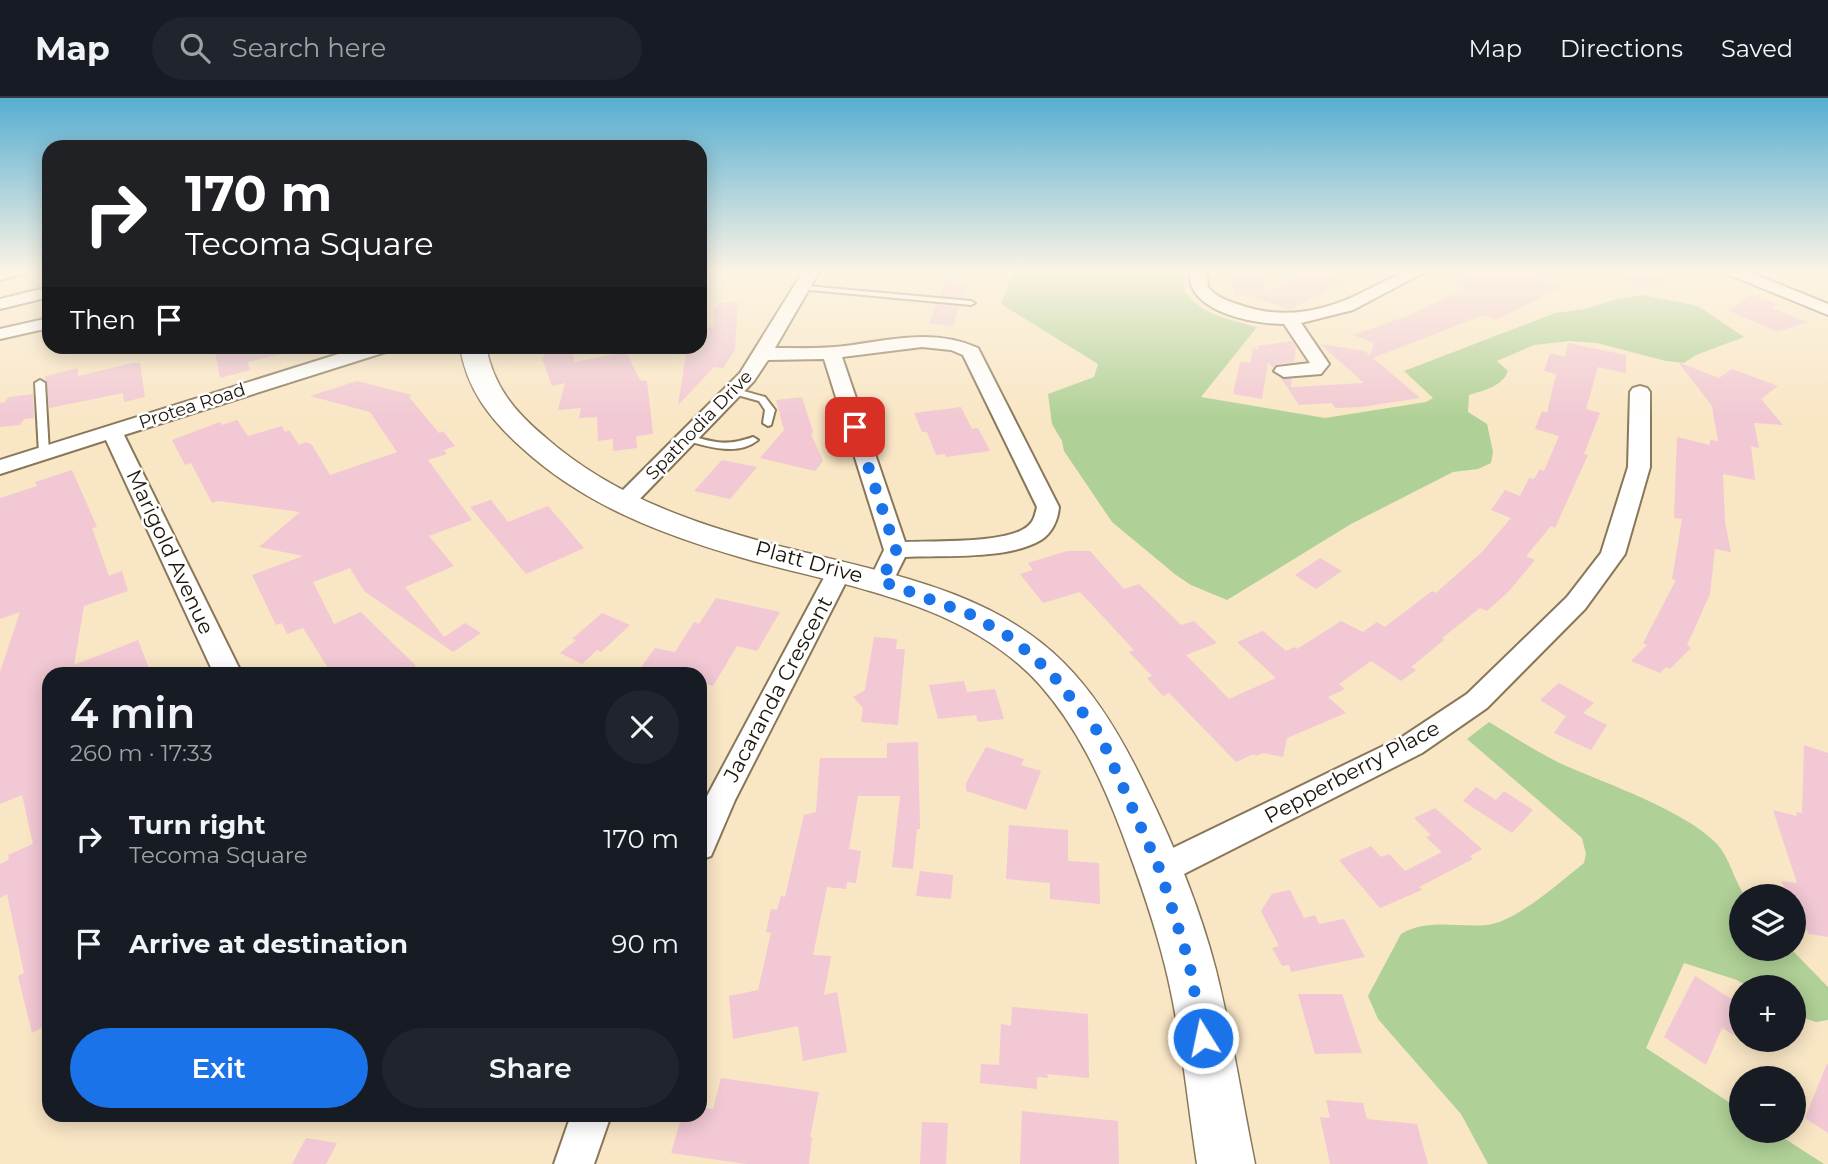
<!DOCTYPE html>
<meta charset="utf-8">
<style>
body{margin:0;font-family:Montserrat,sans-serif;background:#20242c;color:#f1f3f6;height:100vh;display:flex;flex-direction:column;font-size:26px;white-space:nowrap}
*{box-sizing:border-box;margin:0}
p{font-size:23px;color:#9ea1a6}
.icon{flex:none;width:38px;height:38px;fill:none;stroke:currentColor;stroke-width:2;stroke-linecap:round;stroke-linejoin:round}
.map{position:relative;flex:1;overflow:hidden}
.panel{position:absolute;left:42px;top:569px;width:665px;height:455px;display:flex;flex-direction:column;background:#171b24;border-radius:21px;box-shadow:0 4px 18px #0003}
.panel>*{flex:none}
.banner{position:absolute;left:42px;top:42px;width:665px;height:214px;border-radius:21px;box-shadow:0 4px 18px #0003;background:#202124;color:#fff;overflow:hidden}
.fabs{position:absolute;left:1729px;top:786px;display:grid;gap:14px}
.fabs a{display:grid;place-items:center;width:77px;height:77px;border-radius:50%;background:#171b24;box-shadow:0 4px 18px #0003;font-size:35px}
.pin{position:absolute;display:grid;place-items:center;width:60px;height:60px;color:#fff;margin:-30px;border-radius:14px;box-shadow:0 4px 10px #0006}
.me{position:absolute;width:77px;margin:-38px;rotate:350deg;stroke-linejoin:round;filter:drop-shadow(0 0 5px #0008)}
.turn{display:flex;align-items:center;gap:24px;height:147px;padding:0 28px;font-size:32px}
.turn .icon{width:91px;height:91px;stroke-width:2.5}
.turn b{display:block;font-size:49px;line-height:60px}
.then{display:flex;align-items:center;height:66px;padding:0 28px;background:#0003;gap:14px;font-size:26px}
.round{display:grid;place-items:center;flex:none;width:74px;height:74px;border-radius:37px;background:#20242c}
.overview{display:flex;align-items:center;justify-content:space-between;height:119px;padding:0 28px}
h1{font-size:42px;font-weight:600;line-height:52px}
.action{display:flex;gap:14px;margin-top:auto;padding:14px 28px}
.action a{flex:1;height:80px;border-radius:42px;background:#1a73e8;color:#fff;font-size:28px;font-weight:600;line-height:80px;text-align:center}
.action a+a{background:#20242c;color:#f1f3f6}
ul{padding:0;list-style:none}
li{display:flex;align-items:center;gap:21px;height:105px;padding:0 28px}
li div{flex:1}
li b{display:block;font-size:26px}
li em{font-style:normal}
header{display:flex;align-items:center;gap:42px;box-sizing:border-box;height:98px;padding:0 35px;background:#171b24;border-bottom:2px solid #363941}
header strong{font-size:33px}
nav{display:flex;gap:38px;margin-inline-start:auto;font-size:24px}
.search{width:490px;height:63px;background:#20242c;display:flex;align-items:center;gap:18px;box-sizing:border-box;padding:0 24px;border-radius:38px;color:#9ea1a6;font-size:26px}
.map>svg:first-child{display:block}
</style>
<header>
<strong>Map</strong>
<div class="search"><svg class="icon" aria-label="search" viewBox="0 0 24 24"><circle cx="10" cy="10" r="6"/><path d="M15 15l6 6"/></svg>Search here</div>
<nav><a>Map</a><a>Directions</a><a>Saved</a></nav>
</header>
<div class="map">
<svg width="1828" height="1066" viewBox="0 0 1828 1066">
<rect width="100%" height="100%" fill="#f9e6c5"/>
<g fill="#afd096">
<path d="M1014,172H1186L1183,190C1197,216 1231,222 1257,229L1201,299L1325,320L1426,304L1433,300L1404,273L1555,215L1585,211L1617,201L1644,197L1698,208L1744,239L1696,257L1684,265L1666,263L1597,245L1570,243L1534,247L1497,263L1508,273C1502,289 1484,292 1469,297L1468,314L1487,326L1493,354L1491,365L1478,371L1453,374L1351,426L1227,502L1191,487L1176,477L1112,424L1064,353L1062,343L1052,326L1048,296L1094,279L1098,266L1001,206Z"/>
<path d="M1489,624C1514,639 1538,655 1564,667C1607,686 1686,713 1717,746C1730,760 1734,783 1745,798H1741V850L1791,851L1828,889V922L1816,924L1794,917V889H1748L1737,882L1684,865L1646,950L1741,1012V1032L1773,1033L1824,1066H1488L1461,1016L1378,921L1368,898L1401,836C1429,820 1457,830 1487,827C1516,824 1561,783 1584,765L1586,756L1582,740L1467,641Z"/>
</g>
<g fill="#f1c8d3">
<polygon points="1313,172 1341,183 1291,212 1250,198 1234,197 1229,175 1262,177 1267,194"/>
<polygon points="1482,172 1551,172 1535,181 1560,190 1495,222 1484,217 1373,260 1420,300 1361,309 1335,310 1332,305 1299,307 1280,279 1292,281 1291,289 1364,285 1320,246 1365,253 1370,258 1374,245 1353,237 1408,218 1467,190 1457,186"/>
<polygon points="1606,172 1677,172 1650,190 1605,176"/>
<polygon points="945,182 970,185 962,200 940,198"/>
<polygon points="1750,197 1777,206 1772,210 1807,224 1778,234 1729,213"/>
<polygon points="738,204 735,252 723,270 714,269 678,307 687,249 700,249 700,230 714,229 713,210 718,210 718,205"/>
<polygon points="936,206 959,209 953,228 929,226"/>
<polygon points="1292,243 1296,249 1294,264 1277,266 1273,270 1268,264 1262,301 1233,296 1240,264 1250,265 1253,250 1260,252 1257,248"/>
<polygon points="1568,245 1626,257 1626,275 1598,269 1586,311 1600,315 1584,356 1588,357 1555,430 1551,428 1526,458 1535,462 1508,494 1487,513 1480,510 1442,540 1444,542 1411,569 1416,572 1401,583 1371,563 1339,586 1345,591 1328,599 1346,615 1287,640 1283,659 1263,655 1256,658 1254,656 1236,664 1169,595 1163,598 1147,580 1152,578 1129,554 1134,552 1080,494 1043,505 1020,476 1033,472 1028,465 1067,453 1090,453 1124,491 1139,486 1181,527 1194,523 1217,545 1186,557 1229,601 1276,580 1237,544 1263,533 1286,553 1295,549 1297,551 1341,523 1363,534 1377,524 1385,529 1432,493 1436,495 1482,454 1511,420 1491,412 1505,392 1520,398 1529,380 1534,381 1540,371 1544,373 1559,338 1535,331 1542,313 1547,315 1556,276 1544,273 1550,255 1565,259"/>
<polygon points="214,248 281,248 282,256 248,264 250,272 220,280"/>
<polygon points="541,248 570,248 575,264 626,254 640,282 647,283 653,336 636,338 637,350 613,353 613,341 598,343 597,319 579,320 581,310 558,312 565,285 552,288 542,260 545,259"/>
<polygon points="1678,264 1719,280 1732,271 1778,288 1761,301 1783,327 1754,325 1759,350 1751,348 1755,382 1723,376 1725,424 1731,454 1715,451 1710,496 1687,547 1691,550 1670,571 1666,569 1660,575 1631,563 1647,547 1643,545 1676,482 1672,481 1682,421 1674,420 1677,339 1710,347 1710,342 1718,343 1712,308"/>
<polygon points="133,265 140,265 145,299 124,304 123,295 49,310 45,278 78,270 78,278"/>
<polygon points="357,283 412,297 409,299 439,335 443,333 455,348 444,352 447,356 428,362 472,422 429,438 454,468 405,489 444,539 465,525 481,535 453,554 364,493 350,470 313,484 334,526 361,514 416,568 403,576 332,576 303,530 287,536 282,525 276,527 252,477 303,458 259,449 300,414 218,403 212,405 191,365 185,367 172,342 220,324 222,327 237,322 248,338 282,328 285,334 289,332 299,347 307,344 312,347 330,377 397,354 370,314 310,298"/>
<polygon points="33,296 34,320 24,321 20,327 0,329 0,305 5,304 8,299"/>
<polygon points="802,299 813,334 811,336 823,363 815,373 760,360 784,332 776,302"/>
<polygon points="961,309 972,331 978,330 990,353 946,359 945,356 936,357 927,334 922,334 914,315"/>
<polygon points="722,362 757,369 730,401 694,393"/>
<polygon points="72,372 97,429 92,430 109,478 122,473 128,493 84,508 74,567 138,542 151,576 49,576 49,781 44,781 49,803 49,926 32,935 18,878 24,875 7,796 0,800 0,766 9,762 8,757 33,746 22,697 0,706 0,574 20,514 0,521 0,400 37,388 35,384"/>
<polygon points="491,402 508,424 548,408 584,450 526,476 470,409"/>
<polygon points="1320,460 1342,473 1316,491 1295,477"/>
<polygon points="716,500 780,514 757,553 737,548 713,588 700,584 700,576 662,576 640,571 655,550 675,554 694,524 699,526"/>
<polygon points="602,515 630,527 601,554 597,552 582,566 560,555 576,542 572,541"/>
<polygon points="874,539 897,541 896,551 905,551 898,627 861,624 863,610 853,599 865,592"/>
<polygon points="964,583 967,594 995,591 1004,621 978,624 976,617 938,621 929,587"/>
<polygon points="1559,585 1594,605 1583,615 1607,627 1591,652 1554,635 1566,618 1540,602"/>
<polygon points="918,644 920,731 917,731 913,771 892,769 900,698 858,698 849,751 861,753 856,785 847,784 846,791 827,789 813,857 831,858 824,897 837,894 847,954 803,963 798,928 733,941 729,898 758,892 771,835 766,834 771,811 777,812 781,798 785,799 804,717 816,714 820,660 887,660 887,645"/>
<polygon points="1804,647 1828,655 1828,839 1809,836 1794,807 1794,798 1789,798 1781,783 1797,785 1773,712 1797,718 1796,714 1802,715"/>
<polygon points="986,649 1024,661 1021,667 1041,673 1026,712 966,693 966,685"/>
<polygon points="1476,689 1496,702 1504,693 1533,712 1512,735 1463,703"/>
<polygon points="1435,710 1482,751 1470,758 1473,761 1419,789 1422,792 1380,810 1339,762 1371,748 1381,759 1389,756 1405,773 1442,754 1426,739 1431,737 1414,720"/>
<polygon points="1009,727 1068,732 1068,763 1099,765 1100,806 1050,801 1050,785 1006,781"/>
<polygon points="920,773 953,777 951,801 916,798"/>
<polygon points="1290,792 1304,820 1315,817 1319,826 1344,821 1365,859 1291,874 1289,867 1282,868 1272,850 1279,848 1261,813 1272,796"/>
<polygon points="1695,878 1741,907 1741,922 1734,937 1722,930 1706,967 1664,939"/>
<polygon points="1298,896 1342,896 1362,955 1315,956"/>
<polygon points="1012,909 1088,916 1089,980 1047,976 1048,980 1037,979 1037,991 980,985 981,966 999,967 1001,926 1011,928"/>
<polygon points="1827,966 1828,966 1828,1035 1805,1020"/>
<polygon points="721,980 819,994 810,1039 812,1039 809,1066 746,1066 671,1055 682,1017 700,1017 700,1009 713,1011"/>
<polygon points="1326,1002 1363,1005 1367,1021 1417,1026 1428,1066 1330,1066 1320,1019 1330,1020"/>
<polygon points="1022,1013 1118,1023 1119,1066 1020,1066"/>
<polygon points="922,1024 948,1025 946,1066 920,1066"/>
<polygon points="306,1040 337,1045 326,1066 292,1066"/>
</g>
<g fill="none" stroke-linecap="round" stroke-linejoin="round">
<g stroke="#887758" stroke-width="4">
<g id="lane">
<polygon points="796,187 971,203 975,205 971,207 799,191 796,191"/>
<polygon points="40,282 45,285 49,355 44,358 39,355 35,285"/>
<polygon points="733,290 765,299 775,312 771,327 768,328 763,325 765,312 759,303 730,295 730,291"/>
<path d="M687,337C714,344 725,349 753,339L758,342C737,359 707,348 684,342L682,340Z"/>
</g>
</g>
<g stroke="#887758" stroke-width="4">
<g id="street">
<polygon points="0,172 29,172 27,175 0,182"/>
<path d="M804,172H820L775,250C798,250 822,251 845,248C890,242 934,230 978,250L1059,409C1058,422 1052,435 1041,442C1008,462 943,457 905,459L890,489L881,491L872,489L869,483L884,452L824,261L768,262L754,283L631,410H615L612,405L615,400L740,275ZM922,249L951,252L963,257L1037,409C1035,417 1034,423 1028,428C1008,446 933,443 905,444L842,259Z"/>
<path d="M1190,172H1206L1208,189C1217,201 1232,204 1246,209C1288,222 1329,212 1367,192C1388,182 1405,170 1428,172L1353,212L1301,225L1329,266L1321,276L1284,279L1274,273L1277,269L1310,265L1284,226C1253,226 1184,213 1190,172Z"/>
<polygon points="1723,172 1744,172 1828,206 1828,217 1725,175"/>
<polygon points="49,189 49,199 0,211 0,201"/>
<polygon points="49,220 49,230 0,241 0,231"/>
<polygon points="364,248 394,248 392,252 124,337 242,576 214,576 106,342 0,376 0,362"/>
<polygon points="1640,288 1647,290 1650,294 1650,369 1625,456 1585,511 1487,610 1422,655 1172,782 1160,786 1148,782 1144,772 1148,762 1402,639 1467,596 1567,499 1601,455 1628,369 1630,294 1633,290"/>
<polygon points="839,466 848,468 851,474 735,702 711,758 700,762 700,712 705,702 827,474 830,468"/>
<polygon points="571,1017 611,1017 594,1066 554,1066"/>
</g>
</g>
<g stroke="#887758" stroke-width="3">
<path id="secondary" d="M460,248H486C493,288 515,314 545,339C615,401 706,430 795,452C890,476 992,493 1064,565C1099,600 1124,644 1145,688C1174,747 1200,810 1216,872C1232,936 1242,1002 1255,1066H1197C1187,1001 1181,932 1165,868C1154,823 1138,778 1122,735C1102,682 1078,630 1040,587C964,503 846,489 743,460C663,437 584,407 522,350C491,322 466,291 460,248Z"/>
</g>
<use href="#lane" fill="#fff" fill-rule="evenodd"/>
<use href="#street" fill="#fff" fill-rule="evenodd"/>
<use href="#secondary" fill="#fff" fill-rule="evenodd"/>
</g>
<linearGradient id="sky" x2="0" y2="1"><stop stop-color="#56aed2"/><stop offset="0.54" stop-color="#fcf4e5"/><stop offset="1" stop-color="#fcf4e5" stop-opacity="0"/></linearGradient>
<rect width="1828" height="321" fill="url(#sky)"/>
<g fill="none" stroke-linecap="round" stroke-linejoin="round">
<polyline stroke="#1a73e8" stroke-width="12" stroke-dasharray="0 21.6" points="855,329 896,452 881,483 972,517 1013,541 1051,575 1099,635 1160,772 1189,864 1203,940"/>
</g>
<g text-anchor="middle" stroke-width="5" stroke-linejoin="round" paint-order="stroke">
<g font-size="18" fill="#1b1508" stroke="#fff">
<text transform="translate(192 308) rotate(-18)" y="6">Protea Road</text>
<text transform="translate(699 327) rotate(-46)" y="6">Spathodia Drive</text>
</g>
<g font-size="21" fill="#1b1508" stroke="#fff">
<text transform="translate(170 454) rotate(65)" y="7">Marigold Avenue</text>
<text transform="translate(809 464) rotate(15)" y="7">Platt Drive</text>
<text transform="translate(778 591) rotate(-62)" y="7">Jacaranda Crescent</text>
<text transform="translate(1352 674) rotate(-28)" y="7">Pepperberry Place</text>
</g>
</g>
</svg>
<div class="fabs">
<a><svg class="icon" aria-label="layers" viewBox="0 0 24 24"><path d="M12 4l9 5-9 5-9-5zM3 14l9 5 9-5"/></svg></a>
<a>+</a>
<a>−</a>
</div>
<div class="pin" style="left:855px;top:329px;background:#d93025"><svg class="icon" aria-label="arrive" viewBox="0 0 24 24"><path d="M6 21V4h12l-3 4 3 4H6"/></svg></div>
<svg class="me" style="left:1203px;top:940px" viewBox="-20 -20 40 40"><circle r="17" fill="#1a73e8" stroke="#fff" stroke-width="3"/><path d="M0-11L8 9 0 5-8 9z" fill="#fff"/></svg>
<div class="banner">
<div class="turn"><svg class="icon" aria-label="right" viewBox="0 0 24 24"><path d="M7 20v-9h11M14 6l5 5-5 5"/></svg><div><b>170 m</b>Tecoma Square</div></div>
<div class="then">Then<svg class="icon" aria-label="arrive" viewBox="0 0 24 24"><path d="M6 21V4h12l-3 4 3 4H6"/></svg></div>
</div>
<section class="panel">
<div class="overview"><div><h1>4 min</h1><p>260 m · 17:33</p></div><a class="round"><svg class="icon" aria-label="close" viewBox="0 0 24 24"><path d="M6 6l12 12M18 6L6 18"/></svg></a></div>
<ul>
<li><svg class="icon" aria-label="right" viewBox="0 0 24 24"><path d="M7 20v-9h11M14 6l5 5-5 5"/></svg><div><b>Turn right</b><p>Tecoma Square</p></div><em>170 m</em></li>
<li><svg class="icon" aria-label="arrive" viewBox="0 0 24 24"><path d="M6 21V4h12l-3 4 3 4H6"/></svg><div><b>Arrive at destination</b></div><em>90 m</em></li>
</ul>
<div class="action"><a>Exit</a><a>Share</a></div>
</section>
</div>
